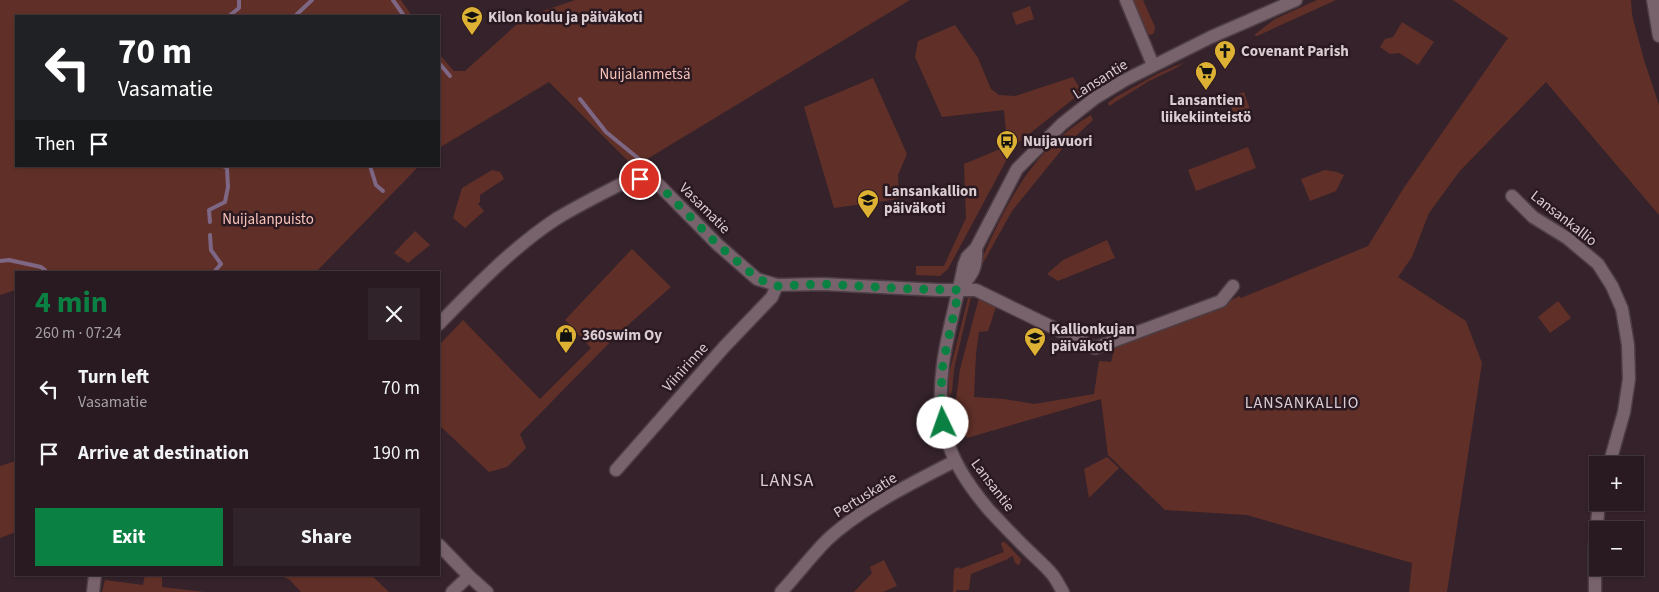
<!DOCTYPE html>
<meta charset="utf-8">
<style>
body{margin:0;font-family:"Source Sans 3",sans-serif;background:#302329;color:#f1f3f6;height:100vh;display:flex;flex-direction:column;font-size:19px;white-space:nowrap}
*{box-sizing:border-box;margin:0}
p{font-size:16px;color:#a5a1a5}
.icon{flex:none;width:28px;height:28px;fill:none;stroke:currentColor;stroke-width:2;stroke-linecap:round;stroke-linejoin:round}
.map{position:relative;flex:1;overflow:hidden}
.drawer{position:absolute;left:15px;top:271px;width:425px;height:305px;display:flex;flex-direction:column;background:#281a20;border-radius:0px;box-shadow:0 1px 4px #0004,0 0 0 1px #44383e}
.drawer>*{flex:none}
.banner{position:absolute;left:15px;top:15px;width:425px;height:152px;border-radius:0px;box-shadow:0 1px 4px #0004,0 0 0 1px #44383e;background:#202124;color:#fff;overflow:hidden}
.buttons{position:absolute;left:1589px;top:456px;display:grid;gap:10px}
.buttons a{display:grid;place-items:center;width:55px;height:55px;border-radius:0px;background:#281a20;box-shadow:0 1px 4px #0004,0 0 0 1px #44383e;font-size:25px}
.pin{position:absolute;display:grid;place-items:center;width:42px;height:42px;color:#fff;margin:-21px;border:2px solid #fff;border-radius:50%;box-shadow:0 1px 5px #0007}
.me{position:absolute;width:55px;margin:-28px;rotate:357deg;stroke-linejoin:round;filter:drop-shadow(0 0 4px #0008)}
.turn{display:flex;align-items:center;gap:18px;height:105px;padding:0 20px;font-size:22px}
.turn .icon{width:65px;height:65px;stroke-width:2.5}
.turn b{display:block;font-size:35px;line-height:42px}
.then{display:flex;align-items:center;height:48px;padding:0 20px;background:#0003;gap:10px;font-size:19px}
.round{display:grid;place-items:center;flex:none;width:52px;height:52px;border-radius:0px;background:#302329}
.head{display:flex;align-items:center;justify-content:space-between;height:85px;padding:0 20px}
h1{font-size:30px;font-weight:700;line-height:38px;color:#0b8043}
.action{display:flex;gap:10px;margin-top:auto;padding:10px 20px}
.action a{flex:1;height:58px;border-radius:0px;background:#0b8043;color:#fff;font-size:20px;font-weight:700;line-height:58px;text-align:center}
.action a+a{background:#302329;color:#f1f3f6}
ul{padding:0;list-style:none}
li{display:flex;align-items:center;gap:15px;height:65px;padding:0 20px}
li div{flex:1}
li b{display:block;font-size:19px}
li em{font-style:normal}
.map>svg:first-child{display:block}
</style>
<div class="map">
<svg width="1659" height="592" viewBox="0 0 1659 592">
<rect width="100%" height="100%" fill="#35222a"/>
<g fill="#603028">
<polygon points="0,0 401,0 412,16 16,16 16,166 419,166 316,272 16,272 16,290 0,295"/>
<polygon points="575,0 910,0 634,167 549,82 439,148 439,54 454,71 465,71 525,17"/>
<polygon points="1133,0 1143,0 1155,27 1154,33 1150,35 1148,34"/>
<polygon points="1317,0 1336,0 1257,36 1254,35 1275,19"/>
<polygon points="1453,0 1631,0 1632,15 1644,60 1659,105 1659,215 1546,82 1459,172 1429,213 1412,257 1398,277 1466,321 1482,363 1447,592 1409,592 1412,563 1247,515 1165,510 1108,455 1101,399 967,438 960,420 956,399 960,369 979,298 996,307 988,331 979,332 976,354 974,397 1004,399 1034,404 1094,394 1099,361 1111,362 1115,346 1223,305 1239,296 1241,298 1368,246 1403,189 1508,38"/>
<polygon points="1030,6 1034,19 1016,25 1012,13"/>
<polygon points="1402,22 1434,42 1418,65 1399,53 1390,54 1380,47 1385,39 1393,37"/>
<polygon points="955,25 978,58 991,89 999,95 1015,96 1073,77 1082,92 1014,146 948,269 940,276 916,275 916,266 944,266 966,218 964,164 1005,147 1007,144 1004,110 942,117 915,57 918,41"/>
<polygon points="1185,62 1176,68 1149,81 1109,106 1108,103 1114,98 1159,73"/>
<polygon points="873,78 907,154 898,175 899,199 834,208 804,107"/>
<polygon points="1244,92 1253,118 1237,124 1228,98"/>
<path d="M1091,115L1093,120L1063,148L1012,211L982,265H980V263C1007,202 1032,150 1091,115Z"/>
<polygon points="1248,147 1256,168 1196,191 1188,170"/>
<polygon points="492,170 500,172 504,179 480,195 480,202 478,204 484,211 465,228 453,218 462,188"/>
<polygon points="1325,170 1337,172 1344,175 1336,191 1310,201 1301,179"/>
<polygon points="415,231 430,245 408,263 394,253"/>
<polygon points="1107,240 1115,258 1058,281 1047,274 1063,260"/>
<polygon points="632,249 671,287 619,333 520,434 526,448 507,467 489,472 439,425 439,345 463,320 540,399 591,348 565,320"/>
<polygon points="971,297 954,369 952,392 949,397 949,374 968,298"/>
<polygon points="1558,301 1571,318 1550,333 1538,317"/>
<polygon points="1107,457 1119,468 1089,498 1084,469"/>
<polygon points="16,461 16,532 0,538 0,466"/>
<polygon points="1002,542 1005,542 1021,559 1020,564 1018,565 1015,563 1013,556 1008,558 1008,559 971,574 969,590 957,590 956,592 953,592 954,569 959,567 960,569 1004,552 1001,544"/>
<polygon points="884,560 897,586 883,592 854,592 872,573 870,567"/>
<polygon points="145,575 162,575 162,587 205,592 102,592 105,580 143,585"/>
<polygon points="280,575 371,575 389,592 301,592 290,580"/>
</g>
<g fill="none" stroke-linecap="round" stroke-linejoin="round">
<g stroke="#7e6784" stroke-width="4">
<polyline points="393,0 404,16"/>
<polyline points="229,16 239,8 239,0"/>
<polyline points="295,16 312,0"/>
<polyline points="439,63 450,76"/>
<polyline points="580,99 606,132 639,159"/>
<polyline points="370,166 376,185 383,191"/>
<polyline points="210,222 209,210 225,202 228,187 227,168 223,166"/>
<polyline points="210,235 211,250 221,264 214,272"/>
<polyline points="0,261 9,260 41,267 45,270"/>
</g>
<g stroke="#4d3d45" stroke-width="15">
<g id="minor">
<polyline points="1126,0 1153,65"/>
<polyline points="1653,0 1659,36"/>
<polyline points="1512,196 1533,217 1567,238 1598,264 1612,286 1622,309 1628,345 1629,379 1624,412 1609,465"/>
<path d="M961,288C973,273 977,268 976,248"/>
<path d="M439,324C475,287 512,248 556,219C579,205 603,193 627,181L640,179L657,183L717,244L757,279L777,285L822,284L939,290H976L1095,348L1221,301L1233,286"/>
<polyline points="616,470 725,346 772,297 777,285"/>
<polyline points="439,545 469,576 487,592"/>
<polyline points="93,592 95,575"/>
<polyline points="452,592 469,576"/>
<path d="M781,592C797,575 811,556 827,540C861,508 914,482 955,461"/>
<path d="M1063,592C1059,586 1056,578 1051,573C1045,566 1038,560 1032,554C1017,540 1003,525 989,510C968,485 948,456 943,423C934,371 954,316 964,265L967,257L976,248L1017,169L1062,124L1095,98L1123,81L1211,37L1296,0"/>
<polyline points="1595,592 1595,546 1599,502"/>
</g>
</g>
<use href="#minor" stroke="#78626b" stroke-width="12"/>
</g>
<g fill="none" stroke-linecap="round" stroke-linejoin="round">
<polyline stroke="#0b8043" stroke-width="9" stroke-dasharray="0 16.2" points="640,179 657,183 717,244 758,279 778,286 822,284 913,289 959,290 943,363 941,390 943,423"/>
</g>
<defs>
<g id="school-pin" transform="scale(1.125)"><path d="M0 17L-7.5 6A9.5 9.5 0 1 1 7.5 6Z" fill="#ddb133" stroke="#2b1921"/><path d="M0-5L7-2L0 1L-7-2ZM-4 1L0 2.5L4 1V4Q0 6-4 4Z" fill="#111"/></g>
<g id="church-pin" transform="scale(1.125)"><path d="M0 17L-7.5 6A9.5 9.5 0 1 1 7.5 6Z" fill="#ddb133" stroke="#2b1921"/><path d="M-1.2-6h2.4v3.5h3.3v2.4h-3.3V6h-2.4V-.1h-3.3v-2.4h3.3Z" fill="#111"/></g>
<g id="supermarket-pin" transform="scale(1.125)"><path d="M0 17L-7.5 6A9.5 9.5 0 1 1 7.5 6Z" fill="#ddb133" stroke="#2b1921"/><path d="M-6-5.5h2.5l.6 2H6L4.5 2H-2.5L-4.4-4H-6ZM-1.5 3.2a1.3 1.3 0 1 0 .1 0ZM3 3.2a1.3 1.3 0 1 0 .1 0Z" fill="#111"/></g>
<g id="bus-pin" transform="scale(1.125)"><path d="M0 17L-7.5 6A9.5 9.5 0 1 1 7.5 6Z" fill="#ddb133" stroke="#2b1921"/><path d="M-5-6H5V4H4V6H2V4H-2V6H-4V4H-5ZM-3.5-4V0h7V-4ZM-3.5 1.2v1.5H-2V1.2ZM2 1.2v1.5H3.5V1.2Z" fill="#111"/></g>
<g id="shop-pin" transform="scale(1.125)"><path d="M0 17L-7.5 6A9.5 9.5 0 1 1 7.5 6Z" fill="#ddb133" stroke="#2b1921"/><path d="M-5-2.5h2.3a2.7 3.5 0 0 1 5.4 0H5L5.5 6h-11ZM-1.5-2.5h3a1.5 2.3 0 0 0-3 0Z" fill="#111"/></g>
</defs>
<g fill-rule="evenodd">
<use href="#school-pin" x="472" y="17"/>
<use href="#church-pin" x="1225" y="51"/>
<use href="#supermarket-pin" x="1206" y="72"/>
<use href="#bus-pin" x="1007" y="141"/>
<use href="#school-pin" x="868" y="200"/>
<use href="#shop-pin" x="566" y="335"/>
<use href="#school-pin" x="1035" y="338"/>
</g>
<g text-anchor="middle" stroke-width="5" stroke-linejoin="round" paint-order="stroke">
<g font-size="15" font-weight="bold" fill="#dacdd2" stroke="#2b1921" text-anchor="start">
<text x="488" y="22">Kilon koulu ja päiväkoti</text>
<text x="1241" y="56">Covenant Parish</text>
<text x="1206" y="105" text-anchor="middle">Lansantien<tspan x="1206" dy="17">liikekiinteistö</tspan></text>
<text x="1023" y="146">Nuijavuori</text>
<text x="884" y="196">Lansankallion<tspan x="884" dy="17">päiväkoti</tspan></text>
<text x="1051" y="334">Kallionkujan<tspan x="1051" dy="17">päiväkoti</tspan></text>
<text x="582" y="340">360swim Oy</text>
</g>
<g font-size="15" fill="#f8c4ba" stroke="#2b1921">
<text x="645" y="79">Nuijalanmetsä</text>
<text x="268" y="224">Nuijalanpuisto</text>
</g>
<g font-size="15" fill="#dacdd2" stroke="#2b1921">
<text transform="translate(1100 79) rotate(-32)" y="5">Lansantie</text>
<text transform="translate(705 208) rotate(45)" y="5">Vasamatie</text>
<text transform="translate(1564 218) rotate(38)" y="5">Lansankallio</text>
<text transform="translate(685 367) rotate(-48)" y="5">Viinirinne</text>
<text transform="translate(993 485) rotate(53)" y="5">Lansantie</text>
<text transform="translate(865 495) rotate(-32)" y="5">Pertuskatie</text>
</g>
<g font-size="16" letter-spacing="1" fill="#dacdd2" stroke="#2b1921">
<text x="1302" y="408">LANSANKALLIO</text>
</g>
<g font-size="18" letter-spacing="1" fill="#dacdd2" stroke="#2b1921">
<text x="787" y="486">LANSA</text>
</g>
</g>
</svg>
<div class="buttons">
<a>+</a>
<a>−</a>
</div>
<div class="pin" style="left:640px;top:179px;background:#d93025"><svg class="icon" aria-label="arrive" viewBox="0 0 24 24"><path d="M6 21V4h12l-3 4 3 4H6"/></svg></div>
<svg class="me" style="left:943px;top:423px" viewBox="-20 -20 40 40"><circle r="19" fill="#fff"/><path d="M0-13L10 11 0 6-10 11z" fill="#0b8043"/></svg>
<div class="banner">
<div class="turn"><svg class="icon" aria-label="left" viewBox="0 0 24 24"><path d="M17 20v-9H6M10 6l-5 5 5 5"/></svg><div><b>70 m</b>Vasamatie</div></div>
<div class="then">Then<svg class="icon" aria-label="arrive" viewBox="0 0 24 24"><path d="M6 21V4h12l-3 4 3 4H6"/></svg></div>
</div>
<section class="drawer">
<div class="head"><div><h1>4 min</h1><p>260 m · 07:24</p></div><a class="round"><svg class="icon" aria-label="close" viewBox="0 0 24 24"><path d="M6 6l12 12M18 6L6 18"/></svg></a></div>
<ul>
<li><svg class="icon" aria-label="left" viewBox="0 0 24 24"><path d="M17 20v-9H6M10 6l-5 5 5 5"/></svg><div><b>Turn left</b><p>Vasamatie</p></div><em>70 m</em></li>
<li><svg class="icon" aria-label="arrive" viewBox="0 0 24 24"><path d="M6 21V4h12l-3 4 3 4H6"/></svg><div><b>Arrive at destination</b></div><em>190 m</em></li>
</ul>
<div class="action"><a>Exit</a><a>Share</a></div>
</section>
</div>
